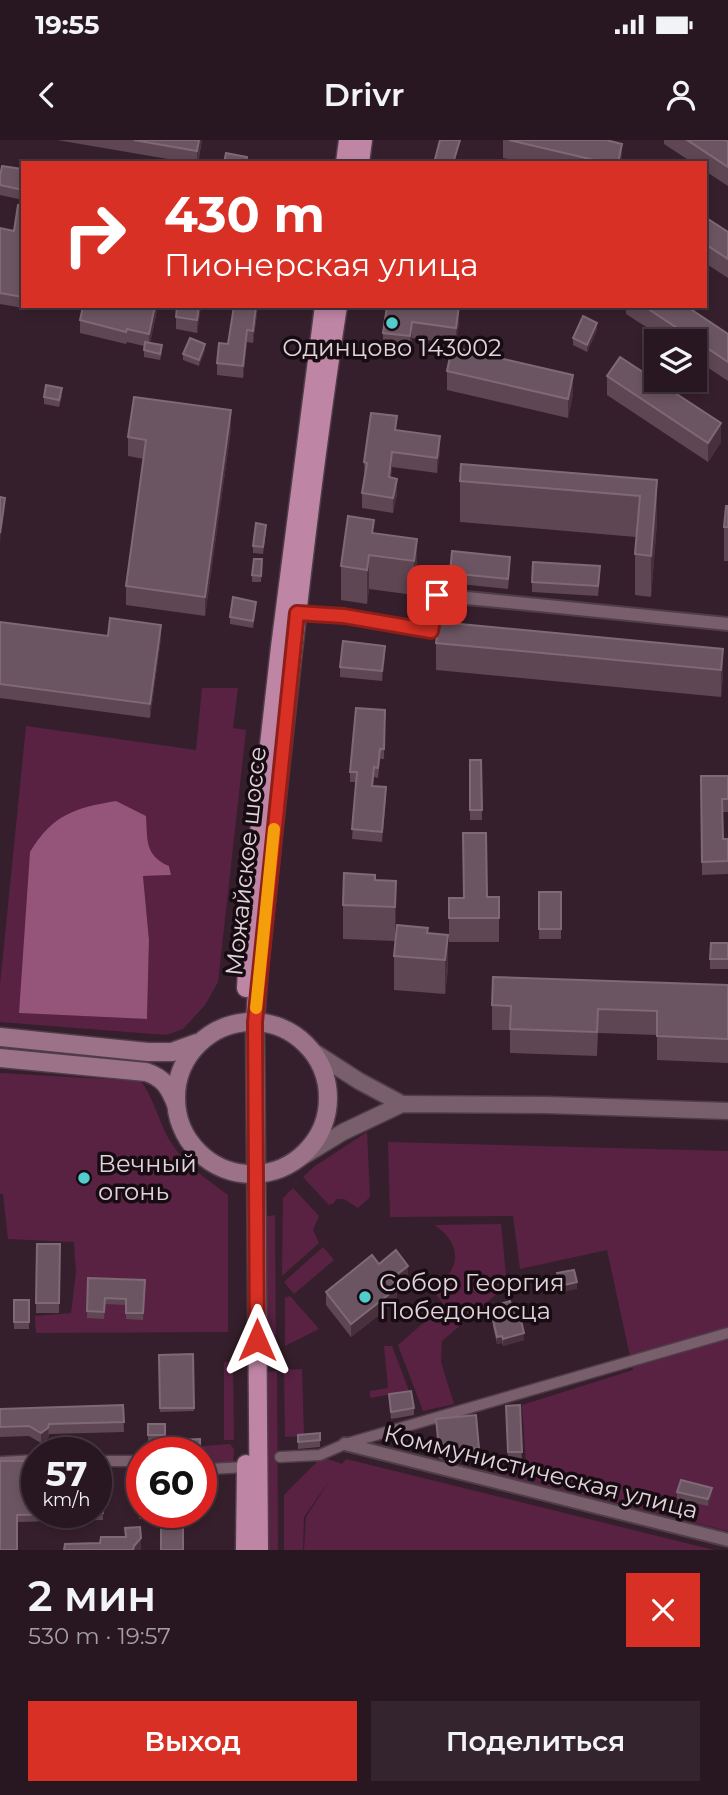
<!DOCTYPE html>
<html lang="ru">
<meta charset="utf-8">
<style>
body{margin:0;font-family:Montserrat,sans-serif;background:#34242e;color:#f1f3f6;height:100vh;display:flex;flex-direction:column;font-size:26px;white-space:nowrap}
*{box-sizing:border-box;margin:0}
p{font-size:23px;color:#a59fa5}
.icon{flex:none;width:38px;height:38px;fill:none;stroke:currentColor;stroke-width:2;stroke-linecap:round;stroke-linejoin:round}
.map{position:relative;height:1410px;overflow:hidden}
.details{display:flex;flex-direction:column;background:#281721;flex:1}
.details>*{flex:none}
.guide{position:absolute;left:21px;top:21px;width:686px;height:147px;border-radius:0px;box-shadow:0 4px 10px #0003,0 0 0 2px #44363f;background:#d93025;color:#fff;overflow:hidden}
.controls{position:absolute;left:644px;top:189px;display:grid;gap:14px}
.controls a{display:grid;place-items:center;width:63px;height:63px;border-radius:0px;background:#281721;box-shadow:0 4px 10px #0003,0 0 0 2px #44363f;font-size:35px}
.speed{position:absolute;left:21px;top:1297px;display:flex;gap:14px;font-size:35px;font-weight:700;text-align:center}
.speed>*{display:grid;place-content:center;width:91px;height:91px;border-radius:50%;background:#281721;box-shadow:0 4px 10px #0003,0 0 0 2px #44363f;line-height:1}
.speed small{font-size:18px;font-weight:400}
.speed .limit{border:10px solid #d22;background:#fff;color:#111}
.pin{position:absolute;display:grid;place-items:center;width:60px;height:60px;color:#fff;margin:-30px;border-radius:14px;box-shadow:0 4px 10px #0006}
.me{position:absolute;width:77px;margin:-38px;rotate:0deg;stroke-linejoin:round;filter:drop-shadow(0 0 5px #0008)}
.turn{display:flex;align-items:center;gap:24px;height:147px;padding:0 28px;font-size:32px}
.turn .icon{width:91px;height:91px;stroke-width:2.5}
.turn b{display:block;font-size:49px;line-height:60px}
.round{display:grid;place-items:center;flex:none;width:74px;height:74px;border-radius:0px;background:#34242e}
.overview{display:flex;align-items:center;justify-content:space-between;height:119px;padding:0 28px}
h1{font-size:42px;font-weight:600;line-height:52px}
.cta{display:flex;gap:14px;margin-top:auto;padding:14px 28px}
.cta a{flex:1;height:80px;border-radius:0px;background:#d93025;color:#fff;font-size:28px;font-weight:600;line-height:80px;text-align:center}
.cta a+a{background:#34242e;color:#f1f3f6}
.status{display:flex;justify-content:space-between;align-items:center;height:49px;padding:0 35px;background:#281721;direction:ltr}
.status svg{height:19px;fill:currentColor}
header{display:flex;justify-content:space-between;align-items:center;height:91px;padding:0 28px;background:#281721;font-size:32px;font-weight:600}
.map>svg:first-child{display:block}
</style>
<div class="status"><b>19:55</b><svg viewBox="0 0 49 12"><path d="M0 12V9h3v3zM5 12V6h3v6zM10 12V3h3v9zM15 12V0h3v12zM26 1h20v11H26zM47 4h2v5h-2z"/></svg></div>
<header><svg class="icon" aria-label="back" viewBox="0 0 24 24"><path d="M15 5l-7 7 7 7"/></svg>Drivr<svg class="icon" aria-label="person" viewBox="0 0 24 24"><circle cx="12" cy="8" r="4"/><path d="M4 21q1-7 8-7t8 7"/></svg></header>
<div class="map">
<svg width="728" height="1410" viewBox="0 0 728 1410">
<rect width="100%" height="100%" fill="#361f2c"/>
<g fill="#592243" fill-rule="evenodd">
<path d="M202,548H238L233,588L246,590L218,842L205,865L183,889L166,895L0,882V845L26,586L196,610ZM146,676L148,706L155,720L169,726L171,735L143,736L149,800L147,879L19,873L25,801Z"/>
<path d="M0,933L141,941C156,962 159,985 172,1004C185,1025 209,1041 228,1055V1192L36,1193L35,1176L71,1173L76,1132L74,1102L8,1099L3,1054H0Z"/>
<polygon points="367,992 370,1057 358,1068 344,1059 336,1059 334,1063 329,1065 303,1037 315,1026"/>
<polygon points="388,1002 728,1011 728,1391 495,1333 492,1325 526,1325 522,1265 633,1230 607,1110 520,1129 513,1076 390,1077"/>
<polygon points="293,1048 319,1076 313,1090 319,1103 282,1136 283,1058"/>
<polygon points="275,1075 276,1220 266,1219 263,1077"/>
<path d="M501,1084L507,1145L442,1201L441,1222L454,1264L423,1271L398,1205L444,1165L435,1153C438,1143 447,1139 452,1129C461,1111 449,1094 434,1085Z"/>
<polygon points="323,1107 334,1120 294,1154 284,1142"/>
<polygon points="290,1156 319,1189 285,1206 285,1158"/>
<polygon points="384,1206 392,1206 409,1251 370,1258 370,1251 388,1248"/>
<polygon points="224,1222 233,1222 234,1300 224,1300"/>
<polygon points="302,1229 304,1296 285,1297 284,1230"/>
<polygon points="277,1231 278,1410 267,1410 265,1232"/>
<polygon points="230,1304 234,1309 233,1324 209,1327 202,1322 203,1306"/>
<polygon points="322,1317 342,1324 346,1319 714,1410 304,1410 306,1377 332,1337 304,1377 303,1410 284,1410 284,1355"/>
</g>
<path fill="#95547a" d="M116,661L146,676C148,700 144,715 169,726L171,735L143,736L149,800L147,879L19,873L30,712C53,674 75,668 116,661Z"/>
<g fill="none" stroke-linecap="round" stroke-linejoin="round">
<g stroke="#4f3d48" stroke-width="13">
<g id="pedestrian">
<polyline points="280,1317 320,1315 345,1304 728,1193"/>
<polyline points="96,1321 142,1321"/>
<polyline points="0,1322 37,1320"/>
<polyline points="201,1326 209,1329 246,1327"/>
</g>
</g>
<g stroke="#4f3d48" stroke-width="16">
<g id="minor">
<polyline points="297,473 344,476 431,491 437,455 728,484"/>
<polyline points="345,1304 728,1400"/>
</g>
</g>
<g stroke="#4f3d48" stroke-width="19">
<g id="tertiary">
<polyline points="311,910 359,941 402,964"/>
<polyline points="297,1020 343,992 402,964 547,965 728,971"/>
</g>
</g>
<g stroke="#4f3d48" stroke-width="21">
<g id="secondary">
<circle cx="252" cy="958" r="76"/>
<polyline points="0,897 148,912 172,912 197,903"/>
<path d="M0,918L146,932C164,938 169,947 176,964"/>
</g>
</g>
<g stroke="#4f3d48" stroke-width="21">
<g id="primary">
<polyline points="345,23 348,0"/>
<polyline points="360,23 363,0"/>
<polyline points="246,848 251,765 280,507 324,166"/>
<polyline points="245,1410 246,1324"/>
<path d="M259,1410L255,882L259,825C283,605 304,385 338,166"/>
</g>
</g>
<use href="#pedestrian" stroke="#795e6c" stroke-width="10"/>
<use href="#minor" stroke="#795e6c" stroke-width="12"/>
<use href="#tertiary" stroke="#795e6c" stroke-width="16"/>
<use href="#secondary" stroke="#9c7288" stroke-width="18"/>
<use href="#primary" stroke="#bf85a5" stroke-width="18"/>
</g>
<g fill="#5e4653">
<polygon points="57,0 202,0 198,23 191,23"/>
<polygon points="503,0 606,0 622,23 525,23 503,18"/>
<polygon points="664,0 726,0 728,2 728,46 705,31 705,23 693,23 664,4"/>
<polygon points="23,29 23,60 0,55 0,36"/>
<polygon points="23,66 23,166 35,166 34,170 0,164 0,88 14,91"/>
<polygon points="705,77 728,92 728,138 705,123"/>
<polygon points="83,166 158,166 150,203 162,212 160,220 144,217 144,206 127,202 126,204 80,193 80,180"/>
<polygon points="201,166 197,193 176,189 176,177"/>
<polygon points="258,166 253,203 247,202 243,238 217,235 217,223 228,204"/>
<polygon points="387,166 459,182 456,204 412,198 410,213 383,209 383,193"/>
<polygon points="626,166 686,166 728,194 728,241 695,219 695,201 668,201 626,174"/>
<polygon points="597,190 587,212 573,205 573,198"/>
<polygon points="205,210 199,226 183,220 183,214"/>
<polygon points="447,231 573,254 568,278 447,250"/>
<polygon points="607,236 721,302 708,322 607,255"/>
<polygon points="62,255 59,267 44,264 44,257"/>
<polygon points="231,289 205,476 126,465 126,446 144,319 128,316 128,297"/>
<polygon points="397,290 440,311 437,333 392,327 391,337 397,354 393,373 362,368 362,353 365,338 364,322"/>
<polygon points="657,340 657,382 651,457 635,455 635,414 636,397 460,382 460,341"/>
<polygon points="728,366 728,421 724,421 724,387"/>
<polygon points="266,391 263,414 253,413 253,406"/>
<polygon points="374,393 417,399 417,433 414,455 369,449 367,464 341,460 341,426"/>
<polygon points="262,426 261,442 252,442 252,435"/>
<polygon points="510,427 508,449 450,443 450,433"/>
<polygon points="600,436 598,456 532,452 532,442"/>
<polygon points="256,468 253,488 230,484 230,477"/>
<polygon points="0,482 108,496 161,498 150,578 0,558"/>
<polygon points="436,503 723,509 723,535 721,557 436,530"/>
<polygon points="385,516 382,541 340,537 340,527"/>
<polygon points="385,570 384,619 380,619 378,638 374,637 373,646 386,657 382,702 352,699 356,642 350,642 350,632"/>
<polygon points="470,620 481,620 482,680 470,680"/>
<polygon points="701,636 728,636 728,672 722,672 723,699 728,699 728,734 702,735"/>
<polygon points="375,740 396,741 395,801 343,799 343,765"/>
<rect x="539" y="752" width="22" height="47"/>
<polygon points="499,757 499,802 449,802 449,758"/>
<polygon points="428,793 448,795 448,829 445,854 394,850 394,816"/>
<polygon points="728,803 728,829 710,829 710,819"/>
<polygon points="728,845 728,923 657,920 657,895 598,893 597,916 510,913 510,890 492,890 492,865"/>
<polygon points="37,1104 60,1104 59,1173 36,1173"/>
<polygon points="379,1124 408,1139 397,1147 397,1161 351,1197 326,1165 326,1152"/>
<polygon points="88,1138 145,1140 143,1180 126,1179 126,1165 105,1164 104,1179 87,1178"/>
<rect x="14" y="1160" width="15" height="29"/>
<polygon points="500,1164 515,1177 524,1200 503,1206 502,1203 497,1204 493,1186 493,1180 502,1177 500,1171"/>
<polygon points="193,1214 194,1271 160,1272 159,1215"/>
<polygon points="389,1254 414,1268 414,1275 391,1279"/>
<polygon points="123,1265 124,1292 49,1294 48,1298 41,1303 29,1296 0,1297 0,1269"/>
<polygon points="520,1265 522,1322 508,1322 506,1266"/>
<polygon points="436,1279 479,1308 479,1318 449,1321 439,1319"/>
<rect x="148" y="1284" width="17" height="17"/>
<polygon points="320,1293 320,1307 298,1309 298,1295"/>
<polygon points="200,1299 200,1312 176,1312 176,1300"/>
<polygon points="0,1321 102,1321 103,1380 17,1382"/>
<polygon points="137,1330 142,1372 198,1372 198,1377 139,1379"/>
<polygon points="677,1352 712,1355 708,1366 677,1359"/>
</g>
<g fill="#48303d">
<polygon points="199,0 202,0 197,23 197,11"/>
<polygon points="460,0 461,0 454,23 453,23"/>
<polygon points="622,4 622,23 618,23"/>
<polygon points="155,166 158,166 149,207 149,194"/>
<polygon points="199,166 201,166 197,193 197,180"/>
<polygon points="256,166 258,166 253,203 253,191"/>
<polygon points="459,166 459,182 456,204 456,188"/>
<polygon points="412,182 412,198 410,213 410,196"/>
<polygon points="597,183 597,190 587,212 587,205"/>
<polygon points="247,190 247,202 243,238 243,226"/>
<polygon points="205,204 205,210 199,226 199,220"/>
<polygon points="573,235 573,254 568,278 568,259"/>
<polygon points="231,270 231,289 205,476 205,457"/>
<polygon points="721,283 721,302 708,322 708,303"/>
<polygon points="440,296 440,311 437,333 437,318"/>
<polygon points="392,312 392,327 389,352 389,337"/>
<polygon points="397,339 397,354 393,373 393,358"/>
<polygon points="657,340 657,382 651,457 651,416"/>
<polygon points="5,358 5,368 0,403 0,393"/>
<polygon points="417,399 417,433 414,455 414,421"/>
<polygon points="369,415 369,449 367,464 367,430"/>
<polygon points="161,485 161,498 150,578 150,564"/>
<polygon points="385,506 385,516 382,541 382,531"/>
<polygon points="723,509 723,535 721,557 721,530"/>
<polygon points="386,647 386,657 382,702 382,692"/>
<polygon points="396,741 396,775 395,801 395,767"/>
<polygon points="448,795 448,829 445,854 445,820"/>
<polygon points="408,1126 408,1139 391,1152 391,1139"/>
<polygon points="577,1142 577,1149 560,1153 560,1146"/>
<polygon points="397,1148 397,1161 351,1197 351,1184"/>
<polygon points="524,1193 524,1200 503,1206 503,1199"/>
<polygon points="502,1196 502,1203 497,1204 497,1197"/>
<polygon points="49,1284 48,1298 41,1303 41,1293"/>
<polygon points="712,1348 712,1355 708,1366 708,1359"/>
<polygon points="141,1398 141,1410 133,1410 134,1406"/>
</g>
<g fill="#6c5562" stroke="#7f6975" stroke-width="2">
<polygon points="134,0 199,0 197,11"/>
<polygon points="440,0 460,0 453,23 434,23"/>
<polygon points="509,0 606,0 622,4 618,23 607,23"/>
<polygon points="687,0 726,0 728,2 728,27"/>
<polygon points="226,13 247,17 246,23 224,23"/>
<polygon points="2,26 23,29 23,50 0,45 0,36"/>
<polygon points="18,65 23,66 23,157 0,153 0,88 14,91"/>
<polygon points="705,77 728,92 728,119 705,104"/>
<polygon points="83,166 155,166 149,194 127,189 126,192 80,180"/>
<polygon points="177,166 199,166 197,180 176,177"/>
<polygon points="234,166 256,166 253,191 247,190 243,226 217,223 219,203 228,204"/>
<polygon points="387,166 459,166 456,188 412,182 410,196 383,193"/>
<polygon points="644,166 686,166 728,194 728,222"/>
<polygon points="583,176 597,183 587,205 573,198"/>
<polygon points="190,198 205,204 199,220 183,214"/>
<polygon points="145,202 162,205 160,214 144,210"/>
<polygon points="452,207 573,235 568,259 447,231"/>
<polygon points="620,217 721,283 708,303 607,236"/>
<polygon points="46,245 62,248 59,260 44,257"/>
<polygon points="134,257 231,270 205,457 126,446 146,300 128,297"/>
<polygon points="371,273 397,276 395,290 440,296 437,318 392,312 389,337 397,339 393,358 362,353 367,323 364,322"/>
<polygon points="461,324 657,340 651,416 635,414 640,356 460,341"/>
<polygon points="0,357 5,358 0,393"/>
<polygon points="726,366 728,366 728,387 724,387"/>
<polygon points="348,376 374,380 372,393 417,399 414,421 369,415 367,430 341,426"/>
<polygon points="256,383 266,385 263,407 253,406"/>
<polygon points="452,411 510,417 508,439 450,433"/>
<polygon points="254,419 262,419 261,436 252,435"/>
<polygon points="533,422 600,426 598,446 532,442"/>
<polygon points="233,457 256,462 253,481 230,477"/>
<polygon points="110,478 161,485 150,564 0,544 0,482 108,496"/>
<polygon points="439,482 723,509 721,530 436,503"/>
<polygon points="343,501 385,506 382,531 340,527"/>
<polygon points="356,568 385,570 384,609 380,609 378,628 374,627 372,646 386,647 382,692 352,689 357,632 350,632"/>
<polygon points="470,620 481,620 482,670 470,670"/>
<polygon points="701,636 728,636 728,659 722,659 723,699 728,699 728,721 702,722"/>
<polygon points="463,693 486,693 487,757 499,757 499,778 449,778 449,758 464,758"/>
<polygon points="344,733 375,735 375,740 396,741 395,767 343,765"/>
<rect x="539" y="752" width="22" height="37"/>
<polygon points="397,785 428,788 427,793 448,795 445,820 394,816"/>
<polygon points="711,803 728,803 728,819 710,819"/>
<polygon points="493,837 728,845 728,899 657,896 657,871 598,869 597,892 510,889 511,866 492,865"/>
<polygon points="37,1104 60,1104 59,1163 36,1163"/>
<polygon points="396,1110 408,1126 391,1139 397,1148 351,1184 326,1152 372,1115 379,1124"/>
<polygon points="574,1130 577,1142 560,1146 557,1133"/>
<polygon points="88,1138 145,1140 143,1173 126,1173 126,1159 105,1158 104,1172 87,1171"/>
<rect x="14" y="1160" width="15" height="22"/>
<polygon points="510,1161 515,1177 520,1176 524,1193 503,1199 502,1196 497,1197 493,1180 503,1177 500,1164"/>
<polygon points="193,1214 194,1268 160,1268 159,1215"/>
<polygon points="411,1251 414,1268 391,1272 389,1254"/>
<polygon points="123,1265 124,1282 49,1284 48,1288 41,1293 29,1286 0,1287 0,1269"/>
<polygon points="520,1265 522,1312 508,1312 506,1266"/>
<polygon points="476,1275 479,1308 449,1311 439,1309 436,1279"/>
<rect x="148" y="1284" width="17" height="11"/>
<polygon points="320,1293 320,1300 298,1302 298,1295"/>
<polygon points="200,1299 200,1309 177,1309 176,1300"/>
<polygon points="37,1319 37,1372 96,1372 96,1320 102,1321 103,1373 17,1375 17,1410 0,1410 0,1321 31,1321"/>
<polygon points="142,1329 142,1372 145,1372 139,1372 137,1330"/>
<polygon points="681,1340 712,1348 708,1359 677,1352"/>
<rect x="161" y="1381" width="22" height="29"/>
<polygon points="140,1387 141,1398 134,1406 133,1410 64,1410 65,1404 100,1403 101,1397 126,1397 125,1388"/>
</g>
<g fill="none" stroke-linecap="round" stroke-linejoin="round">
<g stroke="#8d1f18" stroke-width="18">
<polyline id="route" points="257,1200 255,882 297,473 344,476 431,491 437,455"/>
</g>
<use href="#route" stroke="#d93025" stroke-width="12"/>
<polyline stroke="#f59e0b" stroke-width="12" points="256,868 274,689"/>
</g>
<g fill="#52cdcd" stroke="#170c12" stroke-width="2.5">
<circle cx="392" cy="183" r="7"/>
<circle cx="84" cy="1038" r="7"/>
<circle cx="365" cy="1157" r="7"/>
</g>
<g text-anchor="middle" stroke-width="7" stroke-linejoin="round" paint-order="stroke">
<g font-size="24" fill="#e2d3db" stroke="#170c12" text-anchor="start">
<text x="392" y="216" text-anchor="middle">Одинцово 143002</text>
<text x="98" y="1032">Вечный<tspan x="98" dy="28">огонь</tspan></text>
<text x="379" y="1151">Собор Георгия<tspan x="379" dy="28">Победоносца</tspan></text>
</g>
<g font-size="24" fill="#e2d3db" stroke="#170c12">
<text transform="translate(246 721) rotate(-84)" y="8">Можайское шоссе</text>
<text transform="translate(541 1332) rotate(14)" y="8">Коммунистическая улица</text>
</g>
</g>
</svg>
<div class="controls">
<a><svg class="icon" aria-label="layers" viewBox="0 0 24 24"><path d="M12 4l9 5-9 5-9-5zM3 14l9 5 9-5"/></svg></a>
</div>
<div class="speed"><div>57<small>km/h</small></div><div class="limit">60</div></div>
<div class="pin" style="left:437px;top:455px;background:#d93025"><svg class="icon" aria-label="arrive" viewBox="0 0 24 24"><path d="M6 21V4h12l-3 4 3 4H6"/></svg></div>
<svg class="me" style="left:257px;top:1200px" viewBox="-20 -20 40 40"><path d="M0-17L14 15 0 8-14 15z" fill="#d93025" stroke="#fff" stroke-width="4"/></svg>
<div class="guide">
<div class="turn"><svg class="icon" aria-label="right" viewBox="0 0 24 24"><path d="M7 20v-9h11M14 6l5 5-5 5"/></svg><div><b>430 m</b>Пионерская улица</div></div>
</div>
</div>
<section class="details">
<div class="overview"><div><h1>2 мин</h1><p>530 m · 19:57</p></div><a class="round" style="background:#d93025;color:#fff"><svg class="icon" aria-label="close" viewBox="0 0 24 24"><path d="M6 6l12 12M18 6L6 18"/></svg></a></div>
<div class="cta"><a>Выход</a><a>Поделиться</a></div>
</section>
